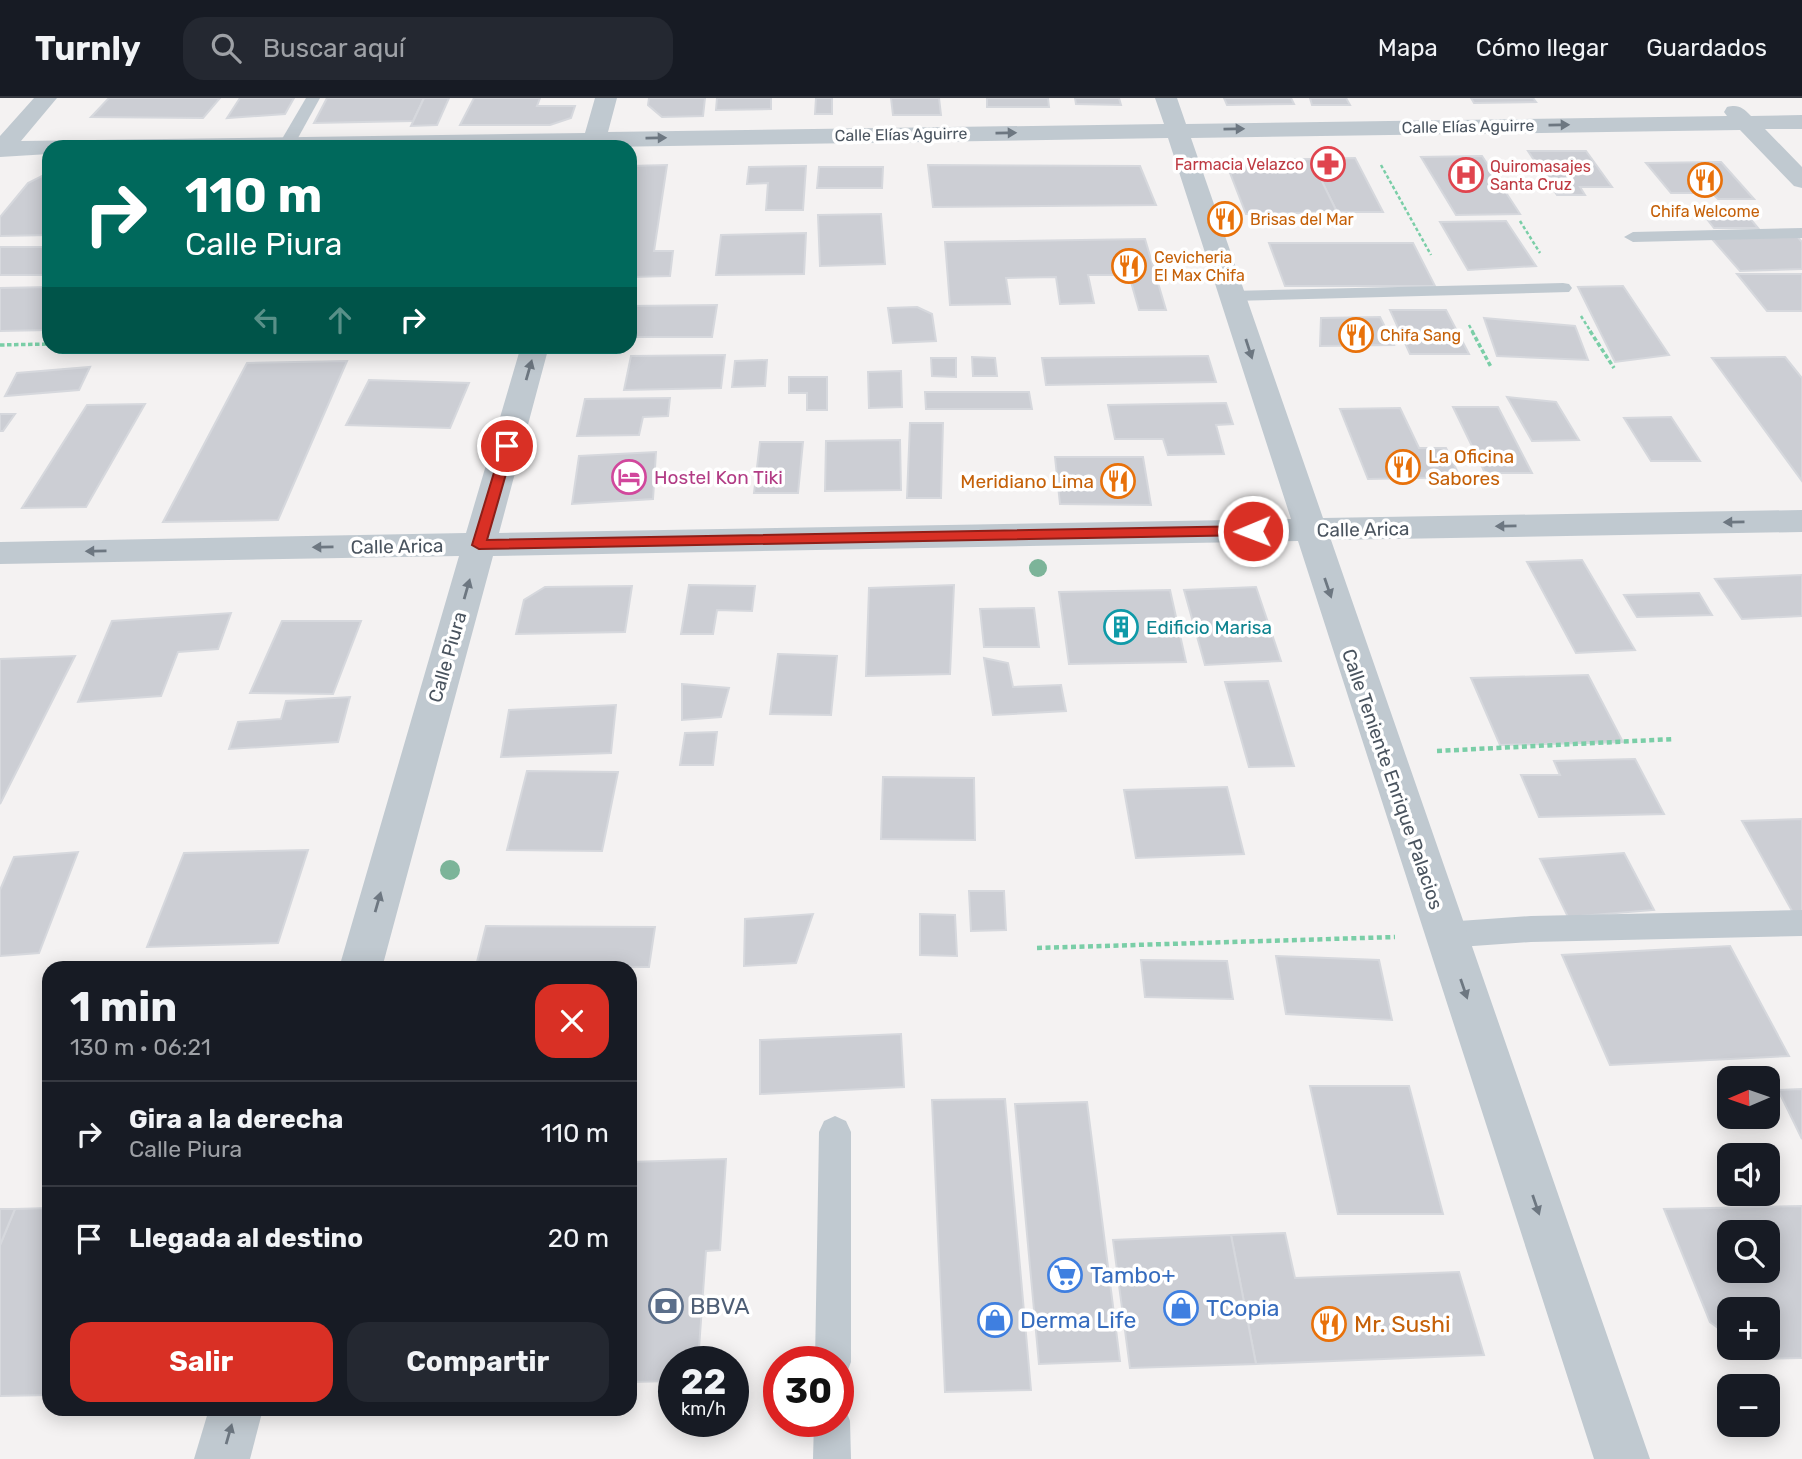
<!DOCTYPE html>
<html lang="es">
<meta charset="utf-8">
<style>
body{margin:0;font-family:Rubik,sans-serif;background:#242831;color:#f1f3f6;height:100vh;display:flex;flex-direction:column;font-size:26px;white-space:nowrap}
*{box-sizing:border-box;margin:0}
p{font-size:23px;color:#9ea1a6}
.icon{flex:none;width:38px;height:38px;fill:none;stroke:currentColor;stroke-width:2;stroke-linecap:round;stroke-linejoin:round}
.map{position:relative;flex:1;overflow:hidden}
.sheet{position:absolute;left:42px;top:863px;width:595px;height:455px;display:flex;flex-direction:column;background:#171b24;border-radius:21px;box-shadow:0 4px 18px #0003}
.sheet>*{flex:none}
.hud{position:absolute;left:42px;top:42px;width:595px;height:214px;border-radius:21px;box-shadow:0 4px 18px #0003;background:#00695c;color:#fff;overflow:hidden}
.needle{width:46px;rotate:268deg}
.controls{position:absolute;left:1717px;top:968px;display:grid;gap:14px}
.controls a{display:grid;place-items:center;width:63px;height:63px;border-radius:14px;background:#171b24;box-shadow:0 4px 18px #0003;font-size:35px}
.speed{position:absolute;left:658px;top:1248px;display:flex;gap:14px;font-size:35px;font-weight:700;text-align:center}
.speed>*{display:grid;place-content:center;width:91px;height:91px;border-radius:50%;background:#171b24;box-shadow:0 4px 18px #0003;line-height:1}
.speed small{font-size:18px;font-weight:400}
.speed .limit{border:10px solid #d22;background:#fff;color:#111}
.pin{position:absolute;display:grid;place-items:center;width:60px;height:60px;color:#fff;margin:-30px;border:4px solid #fff;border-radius:50%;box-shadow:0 2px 7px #0007}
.me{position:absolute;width:77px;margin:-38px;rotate:269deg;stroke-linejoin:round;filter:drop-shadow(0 0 5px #0008)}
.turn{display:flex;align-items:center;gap:24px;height:147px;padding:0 28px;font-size:32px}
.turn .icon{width:91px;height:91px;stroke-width:2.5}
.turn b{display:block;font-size:49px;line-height:60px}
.lanes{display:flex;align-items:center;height:66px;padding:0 28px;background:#0003;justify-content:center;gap:35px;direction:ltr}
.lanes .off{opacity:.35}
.round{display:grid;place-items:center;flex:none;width:74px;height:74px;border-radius:21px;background:#242831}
.head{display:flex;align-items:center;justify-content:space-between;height:119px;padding:0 28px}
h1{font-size:42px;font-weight:700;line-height:52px}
.cta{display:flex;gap:14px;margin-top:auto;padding:14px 28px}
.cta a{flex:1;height:80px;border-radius:21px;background:#d93025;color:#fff;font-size:28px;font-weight:700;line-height:80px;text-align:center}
.cta a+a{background:#242831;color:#f1f3f6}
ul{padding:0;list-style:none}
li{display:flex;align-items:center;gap:21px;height:105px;padding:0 28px;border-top:2px solid #363941}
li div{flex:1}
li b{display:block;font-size:26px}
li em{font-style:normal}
header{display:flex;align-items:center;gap:42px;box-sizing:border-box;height:98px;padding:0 35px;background:#171b24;border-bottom:2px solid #363941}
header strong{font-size:33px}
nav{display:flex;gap:38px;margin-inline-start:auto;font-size:24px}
.search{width:490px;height:63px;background:#242831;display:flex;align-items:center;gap:18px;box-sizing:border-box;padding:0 24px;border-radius:21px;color:#9ea1a6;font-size:26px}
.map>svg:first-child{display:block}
</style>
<header>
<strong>Turnly</strong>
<div class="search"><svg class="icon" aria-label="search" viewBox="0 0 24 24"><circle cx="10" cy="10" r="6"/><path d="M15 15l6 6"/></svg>Buscar aquí</div>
<nav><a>Mapa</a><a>Cómo llegar</a><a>Guardados</a></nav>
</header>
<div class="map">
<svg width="1802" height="1361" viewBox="0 0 1802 1361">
<rect width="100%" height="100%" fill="#f4f2f2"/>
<g fill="#ccced4" stroke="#d6d8dd" stroke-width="2" fill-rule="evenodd">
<polygon points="109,0 220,0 203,20 91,19"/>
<polygon points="240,0 294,0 285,16 227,20"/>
<polygon points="327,0 424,0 413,23 314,25"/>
<polygon points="424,0 449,0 437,27 411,28"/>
<polygon points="474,0 540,0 537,8 575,8 571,20 550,27 460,27"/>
<polygon points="649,0 705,0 703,18 662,19 648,7"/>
<polygon points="717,0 771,0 771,11 716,12"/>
<polygon points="816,0 832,0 832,16 815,16"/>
<polygon points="891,0 939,0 941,17 893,17"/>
<polygon points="987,0 1048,0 1049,9 987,9"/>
<polygon points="1075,0 1119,0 1121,7 1076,6"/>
<polygon points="1224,0 1291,0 1294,6 1227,7"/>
<polygon points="1310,0 1346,0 1350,7 1312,7"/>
<polygon points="1471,0 1533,0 1536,4 1474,5"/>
<polygon points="1528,53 1586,53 1612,89 1580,89 1585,97 1557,97"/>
<polygon points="1482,58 1520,116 1456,117 1421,59"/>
<polygon points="1355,60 1383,114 1337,114 1311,61"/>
<polygon points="1311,61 1337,114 1246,116 1225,62"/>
<polygon points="1721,64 1754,101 1718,101 1712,95 1671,95 1646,65"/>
<polygon points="667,67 654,153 673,153 670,178 630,179 630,68"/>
<polygon points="928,67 1140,68 1156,107 933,109"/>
<polygon points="806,68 803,112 766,112 768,85 747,86 749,69"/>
<polygon points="819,69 883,69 882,90 817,90"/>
<polygon points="46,76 49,76 49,137 0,138 0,119 28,85"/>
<polygon points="1700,112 1743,112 1758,130 1714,130"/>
<polygon points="881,116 885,166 820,168 818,117"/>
<polygon points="1506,123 1536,168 1468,172 1440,124"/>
<polygon points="806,135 804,176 716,177 721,137"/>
<polygon points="1797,138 1802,144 1802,171 1740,173 1712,141"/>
<polygon points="1145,141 1166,212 1139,212 1129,177 1088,177 1094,205 1060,206 1056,179 1006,180 1010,206 950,207 945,144"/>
<polygon points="1269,145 1413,145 1435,188 1285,188"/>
<rect x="0" y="149" width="49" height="28"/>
<polygon points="1737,176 1802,176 1802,213 1767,213"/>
<polygon points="1623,188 1669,257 1615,264 1578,189"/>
<polygon points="49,189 49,232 0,233 0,190"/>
<polygon points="717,207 712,239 630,239 630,208"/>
<polygon points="917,209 932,216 936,243 893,245 888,210"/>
<polygon points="1390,212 1446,212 1469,256 1410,256"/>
<polygon points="1380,219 1394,247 1320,248 1321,220"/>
<polygon points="1484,220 1575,228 1588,262 1497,258"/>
<polygon points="725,257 721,290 624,292 631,258"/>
<polygon points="1208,258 1216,284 1046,287 1042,260"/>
<polygon points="972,259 995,260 997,278 973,278"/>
<polygon points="1785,259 1802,280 1802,383 1712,260"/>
<polygon points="931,260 956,260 956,279 932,278"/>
<polygon points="767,262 765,288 732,289 735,263"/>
<polygon points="347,263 278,422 163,424 247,265"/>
<polygon points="90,269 79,292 5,298 17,275"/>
<polygon points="901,273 902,309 869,310 868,274"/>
<polygon points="789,279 827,279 827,312 807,312 807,295 789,295"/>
<polygon points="369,282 469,285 450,330 346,327"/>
<polygon points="925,294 1029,294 1032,311 926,311"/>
<polygon points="1507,299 1556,304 1579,342 1532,343"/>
<polygon points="670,300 668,318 643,319 639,337 577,338 585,301"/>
<polygon points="1226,305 1233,326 1216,327 1224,356 1168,357 1163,341 1115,341 1108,307"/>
<polygon points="145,306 86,409 22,410 87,307"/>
<polygon points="1453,309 1498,309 1532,375 1485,375"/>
<polygon points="1400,310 1419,350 1446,350 1460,379 1368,381 1340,311"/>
<polygon points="0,316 15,316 3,333 0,333"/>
<polygon points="1671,319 1700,363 1651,363 1624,320"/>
<polygon points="910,325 943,325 941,400 907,400"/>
<polygon points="900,342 901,392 825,393 826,343"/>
<polygon points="760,344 803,344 798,395 754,395"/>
<polygon points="656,354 653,401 572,406 579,358"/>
<polygon points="1055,359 1143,359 1151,407 1060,406"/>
<polygon points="1582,462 1635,552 1576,555 1527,464"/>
<polygon points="1802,477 1802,518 1742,521 1715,481"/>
<polygon points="689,487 755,488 752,513 717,512 713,536 681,536"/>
<polygon points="954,487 950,576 866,578 869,490"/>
<polygon points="632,488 625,534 516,536 524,502 545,489"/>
<polygon points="1256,489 1281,563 1205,567 1184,492"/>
<polygon points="1170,492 1186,564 1069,566 1059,494"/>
<polygon points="1699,495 1712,517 1637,519 1624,497"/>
<polygon points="1034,510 1039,549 984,549 980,511"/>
<polygon points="231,515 218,551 178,554 161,598 78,604 112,523"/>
<polygon points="282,523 361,523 333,596 250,595"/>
<polygon points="778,556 837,558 831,617 770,616"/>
<polygon points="75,558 0,706 0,561"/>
<polygon points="984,560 1008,565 1013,589 1061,587 1066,613 993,617"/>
<polygon points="1588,577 1623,644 1500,647 1471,580"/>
<polygon points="1268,583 1294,668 1249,669 1225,584"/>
<polygon points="682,586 729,590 721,619 682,622"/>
<polygon points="350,599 338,644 229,651 238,624 281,621 286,603"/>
<polygon points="616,607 611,655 501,659 509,612"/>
<polygon points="717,634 713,667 680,667 685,635"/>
<polygon points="1635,661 1664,716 1539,719 1521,677 1560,677 1554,663"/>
<polygon points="527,673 618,674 602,753 507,752"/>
<polygon points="883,679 974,680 975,742 881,741"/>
<polygon points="1227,689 1244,756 1136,760 1124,692"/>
<polygon points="1802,721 1802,819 1796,820 1742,723"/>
<polygon points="308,752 278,845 147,849 184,755"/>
<polygon points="78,754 39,855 0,858 0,792 14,759"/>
<polygon points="1624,755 1654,812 1568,819 1540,761"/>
<polygon points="969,793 1004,793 1006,832 971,833"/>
<polygon points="813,816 796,865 744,868 745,821"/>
<polygon points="920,816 955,817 957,858 920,857"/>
<polygon points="486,828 655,829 649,869 476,868"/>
<polygon points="1730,848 1789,958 1610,967 1562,857"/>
<polygon points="1276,858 1379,862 1392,922 1286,916"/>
<polygon points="1141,862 1227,863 1233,901 1145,899"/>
<polygon points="901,936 904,989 760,996 760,942"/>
<polygon points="1310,988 1409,988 1443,1116 1338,1116"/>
<polygon points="1802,991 1802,1041 1778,992"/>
<polygon points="1005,1001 1031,1292 945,1294 932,1002"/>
<polygon points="1087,1004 1120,1263 1039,1266 1015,1006"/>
<polygon points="726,1061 720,1152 706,1153 698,1264 674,1264 674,1283 630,1284 630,1064"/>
<path d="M1802,1108V1260L1760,1261L1745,1250H1768V1211H1729V1238L1710,1224L1664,1111ZM1729,1134H1768V1172H1729Z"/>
<polygon points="49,1110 49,1297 0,1298 0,1147 15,1111"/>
<polygon points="0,1111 15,1111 0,1147"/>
<polygon points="1285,1135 1295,1180 1459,1174 1484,1257 1256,1266 1231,1137"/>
<polygon points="1231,1137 1256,1266 1130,1270 1113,1142"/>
</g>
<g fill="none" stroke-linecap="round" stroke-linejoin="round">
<g stroke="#7acea7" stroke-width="2.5" stroke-dasharray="3.5 2.5" stroke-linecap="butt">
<polyline points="1381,67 1431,157"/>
<polyline points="1520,123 1540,155"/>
<polyline points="1581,218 1591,234"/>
<polyline points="1469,227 1473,234"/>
</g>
<g stroke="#7acea7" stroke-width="3.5" stroke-dasharray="4.5 2.5" stroke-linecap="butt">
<polyline points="1472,233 1491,269"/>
<polyline points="1590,233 1614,270"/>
<polyline points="0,247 49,246"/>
</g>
<g stroke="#7acea7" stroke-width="4.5" stroke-dasharray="5 3.5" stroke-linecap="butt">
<polyline points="1437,653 1674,641"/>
<polyline points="1037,850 1395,839"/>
</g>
<g fill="#c0c9d0" fill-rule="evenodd">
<polygon points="306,0 320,0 293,49 281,49 279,46"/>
<polygon points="1802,130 1802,140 1633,144 1624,139 1633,134"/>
<polygon points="1563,185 1569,186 1572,190 1569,194 1231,203 1222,198 1231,193"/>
<polygon points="1802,812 1802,838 1531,844 1445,850 1435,846 1431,837 1435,828 1445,824 1531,818"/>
<polygon points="835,1018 846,1023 851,1034 851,1264 846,1277 838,1280 838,1264 815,1264 819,1034 824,1023"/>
<polygon points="838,1307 845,1310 850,1323 851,1361 813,1361 814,1323 838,1323"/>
</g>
<g fill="#c0c9d0" fill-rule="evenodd">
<path d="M34,0H57L21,43L585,35L595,0H617L608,34L1164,26L1155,0H1177L1186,26L1727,18L1724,14L1727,9C1739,6 1743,10 1751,18L1802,17V31H1765L1802,69V90L1794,88L1740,32L1191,40L1323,420L1802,412V434L1331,442L1650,1361H1594L1298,443L493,458L382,870H339L459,458L0,466V444L466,435L521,248H549L499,435L1291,421L1168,40L605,49H49V56L0,59V38Z"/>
<polygon points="209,1311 263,1311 250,1361 194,1361"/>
</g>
</g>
<g fill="#7cb499">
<circle cx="1038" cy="470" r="9"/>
<circle cx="450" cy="772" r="10"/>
</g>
<defs><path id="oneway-solid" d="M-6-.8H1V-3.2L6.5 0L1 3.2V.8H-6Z" transform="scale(1.75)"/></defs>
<g fill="#6d7781">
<use href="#oneway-solid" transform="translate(1559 27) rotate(-1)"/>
<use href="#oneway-solid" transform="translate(1234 31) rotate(-1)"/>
<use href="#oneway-solid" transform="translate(1006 35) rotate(-1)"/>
<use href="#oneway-solid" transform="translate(656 40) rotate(-1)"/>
<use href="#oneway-solid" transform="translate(1249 251) rotate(72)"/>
<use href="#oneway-solid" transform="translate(529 272) rotate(-74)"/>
<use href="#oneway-solid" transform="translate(1734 424) rotate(179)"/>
<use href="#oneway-solid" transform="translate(1506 428) rotate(179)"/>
<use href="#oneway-solid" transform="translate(323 449) rotate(179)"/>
<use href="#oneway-solid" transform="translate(96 453) rotate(179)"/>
<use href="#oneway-solid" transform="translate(1328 490) rotate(71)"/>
<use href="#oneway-solid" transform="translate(467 491) rotate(-74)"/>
<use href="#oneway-solid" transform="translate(378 804) rotate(-74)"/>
<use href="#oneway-solid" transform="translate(1464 891) rotate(71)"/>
<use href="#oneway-solid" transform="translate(1536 1107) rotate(71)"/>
<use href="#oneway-solid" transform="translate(229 1336) rotate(-74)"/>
</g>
<polygon fill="#d93025" stroke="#8d1f18" stroke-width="2" points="503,345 514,348 487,442 1253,428 1260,433 1253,437 479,451 472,447"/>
<defs>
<g id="pharmacy-ring" transform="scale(1.75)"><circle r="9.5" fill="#fff" stroke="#e0444e" stroke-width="1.5"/><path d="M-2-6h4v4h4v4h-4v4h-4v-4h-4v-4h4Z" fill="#e0444e"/></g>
<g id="hospital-ring" transform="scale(1.75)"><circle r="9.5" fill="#fff" stroke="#e0444e" stroke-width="1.5"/><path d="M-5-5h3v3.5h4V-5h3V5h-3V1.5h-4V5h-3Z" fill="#e0444e"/></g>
<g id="restaurant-ring" transform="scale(1.75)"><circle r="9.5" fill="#fff" stroke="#e8710a" stroke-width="1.5"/><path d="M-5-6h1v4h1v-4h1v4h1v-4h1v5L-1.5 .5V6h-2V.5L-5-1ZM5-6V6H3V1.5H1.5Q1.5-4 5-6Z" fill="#e8710a"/></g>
<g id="hotel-ring" transform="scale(1.75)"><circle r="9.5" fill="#fff" stroke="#d1479c" stroke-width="1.5"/><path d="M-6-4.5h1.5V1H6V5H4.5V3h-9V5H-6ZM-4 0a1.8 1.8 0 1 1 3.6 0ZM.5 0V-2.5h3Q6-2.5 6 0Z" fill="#d1479c"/></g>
<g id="building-ring" transform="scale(1.75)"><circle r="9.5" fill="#fff" stroke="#0f9aa8" stroke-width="1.5"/><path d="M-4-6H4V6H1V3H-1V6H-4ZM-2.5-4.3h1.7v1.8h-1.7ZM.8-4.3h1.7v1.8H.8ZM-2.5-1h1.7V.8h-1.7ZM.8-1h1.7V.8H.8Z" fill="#0f9aa8"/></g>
<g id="supermarket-ring" transform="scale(1.75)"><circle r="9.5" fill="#fff" stroke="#3f7fe0" stroke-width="1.5"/><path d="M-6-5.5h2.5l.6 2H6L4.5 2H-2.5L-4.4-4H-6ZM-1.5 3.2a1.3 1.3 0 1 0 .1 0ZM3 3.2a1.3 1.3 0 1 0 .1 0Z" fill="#3f7fe0"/></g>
<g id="bank-ring" transform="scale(1.75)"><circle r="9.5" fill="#fff" stroke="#5c6f8a" stroke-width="1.5"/><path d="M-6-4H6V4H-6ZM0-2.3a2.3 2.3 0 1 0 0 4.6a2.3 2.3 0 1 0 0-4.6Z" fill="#5c6f8a"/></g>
<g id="shop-ring" transform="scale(1.75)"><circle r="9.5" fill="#fff" stroke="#3f7fe0" stroke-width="1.5"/><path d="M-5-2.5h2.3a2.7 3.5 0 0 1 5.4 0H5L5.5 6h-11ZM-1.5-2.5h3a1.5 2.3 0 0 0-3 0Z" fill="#3f7fe0"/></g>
</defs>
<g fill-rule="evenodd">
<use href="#pharmacy-ring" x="1328" y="66"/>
<use href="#hospital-ring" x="1466" y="77"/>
<use href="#restaurant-ring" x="1705" y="82"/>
<use href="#restaurant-ring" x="1225" y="121"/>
<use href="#restaurant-ring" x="1129" y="168"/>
<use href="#restaurant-ring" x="1356" y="237"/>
<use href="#restaurant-ring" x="1403" y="369"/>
<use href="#hotel-ring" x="629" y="379"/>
<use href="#restaurant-ring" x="1118" y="383"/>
<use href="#building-ring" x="1121" y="529"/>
<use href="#supermarket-ring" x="1065" y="1177"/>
<use href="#bank-ring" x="666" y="1208"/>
<use href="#shop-ring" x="1181" y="1210"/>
<use href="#shop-ring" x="995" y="1222"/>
<use href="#restaurant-ring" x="1329" y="1226"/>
</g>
<g text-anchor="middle" stroke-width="7" stroke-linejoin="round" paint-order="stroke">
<g font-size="16" fill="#4a545f" stroke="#fff">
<text transform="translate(1468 28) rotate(-1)" y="6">Calle Elías Aguirre</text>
<text transform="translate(901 36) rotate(-1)" y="6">Calle Elías Aguirre</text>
</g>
<g font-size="16" fill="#be3a42" stroke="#fff" text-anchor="end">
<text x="1304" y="72">Farmacia Velazco</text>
<text x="1490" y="74" text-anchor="start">Quiromasajes<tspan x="1490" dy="18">Santa Cruz</tspan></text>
</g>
<g font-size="16" fill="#c56008" stroke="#fff" text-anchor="start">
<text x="1705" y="119" text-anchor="middle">Chifa Welcome</text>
<text x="1250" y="127">Brisas del Mar</text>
<text x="1154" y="165">Cevicheria<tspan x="1154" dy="18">El Max Chifa</tspan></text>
<text x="1380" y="243">Chifa Sang</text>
</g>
<g font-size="19" fill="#c56008" stroke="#fff" text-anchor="start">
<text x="1428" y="365">La Oficina<tspan x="1428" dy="22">Sabores</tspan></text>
<text x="1094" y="390" text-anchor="end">Meridiano Lima</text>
</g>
<g font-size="19" fill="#b23c85" stroke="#fff" text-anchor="start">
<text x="654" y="386">Hostel Kon Tiki</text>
</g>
<g font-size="19" fill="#4a545f" stroke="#fff">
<text transform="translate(1363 431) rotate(-1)" y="7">Calle Arica</text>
<text transform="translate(397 448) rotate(-1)" y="7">Calle Arica</text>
<text transform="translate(447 559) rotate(-74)" y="7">Calle Piura</text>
<text transform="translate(1393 681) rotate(71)" y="7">Calle Teniente Enrique Palacios</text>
</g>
<g font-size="19" fill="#0d838f" stroke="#fff" text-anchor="start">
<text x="1146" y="536">Edificio Marisa</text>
</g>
<g font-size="23" fill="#366cbe" stroke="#fff" text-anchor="start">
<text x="1090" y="1185">Tambo+</text>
<text x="1206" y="1218">TCopia</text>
<text x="1020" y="1230">Derma Life</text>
</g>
<g font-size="23" fill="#4e5e75" stroke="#fff" text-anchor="start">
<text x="690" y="1216">BBVA</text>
</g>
<g font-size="23" fill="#c56008" stroke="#fff" text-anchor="start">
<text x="1354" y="1234">Mr. Sushi</text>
</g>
</g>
</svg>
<div class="controls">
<a><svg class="needle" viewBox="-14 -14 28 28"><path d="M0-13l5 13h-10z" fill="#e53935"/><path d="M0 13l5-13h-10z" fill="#9ea1a6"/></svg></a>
<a><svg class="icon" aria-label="sound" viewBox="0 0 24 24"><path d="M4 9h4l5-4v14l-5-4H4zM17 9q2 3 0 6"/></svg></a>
<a><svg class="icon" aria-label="search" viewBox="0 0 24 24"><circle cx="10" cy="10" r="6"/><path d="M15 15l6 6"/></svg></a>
<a>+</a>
<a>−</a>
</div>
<div class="speed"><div>22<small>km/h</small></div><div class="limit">30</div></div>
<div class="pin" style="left:507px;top:348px;background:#d93025"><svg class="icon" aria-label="arrive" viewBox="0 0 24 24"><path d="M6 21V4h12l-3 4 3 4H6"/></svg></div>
<svg class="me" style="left:1253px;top:433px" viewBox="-20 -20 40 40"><circle r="17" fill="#d93025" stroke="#fff" stroke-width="3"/><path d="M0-11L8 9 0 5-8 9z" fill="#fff"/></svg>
<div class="hud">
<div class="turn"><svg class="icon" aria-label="right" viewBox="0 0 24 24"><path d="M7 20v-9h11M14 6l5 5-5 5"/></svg><div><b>110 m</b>Calle Piura</div></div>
<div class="lanes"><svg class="icon off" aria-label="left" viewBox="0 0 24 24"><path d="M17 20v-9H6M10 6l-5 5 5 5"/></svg><svg class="icon off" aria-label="ahead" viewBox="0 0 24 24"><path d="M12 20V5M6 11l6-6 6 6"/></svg><svg class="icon" aria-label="right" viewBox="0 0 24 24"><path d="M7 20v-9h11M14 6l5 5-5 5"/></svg></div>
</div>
<section class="sheet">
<div class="head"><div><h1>1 min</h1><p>130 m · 06:21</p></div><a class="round" style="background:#d93025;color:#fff"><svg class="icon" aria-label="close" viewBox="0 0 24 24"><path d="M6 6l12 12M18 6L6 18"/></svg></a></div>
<ul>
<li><svg class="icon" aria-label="right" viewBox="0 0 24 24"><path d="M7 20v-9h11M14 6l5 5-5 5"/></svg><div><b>Gira a la derecha</b><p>Calle Piura</p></div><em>110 m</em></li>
<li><svg class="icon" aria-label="arrive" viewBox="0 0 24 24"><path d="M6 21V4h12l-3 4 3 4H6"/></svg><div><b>Llegada al destino</b></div><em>20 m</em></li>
</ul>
<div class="cta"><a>Salir</a><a>Compartir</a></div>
</section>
</div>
